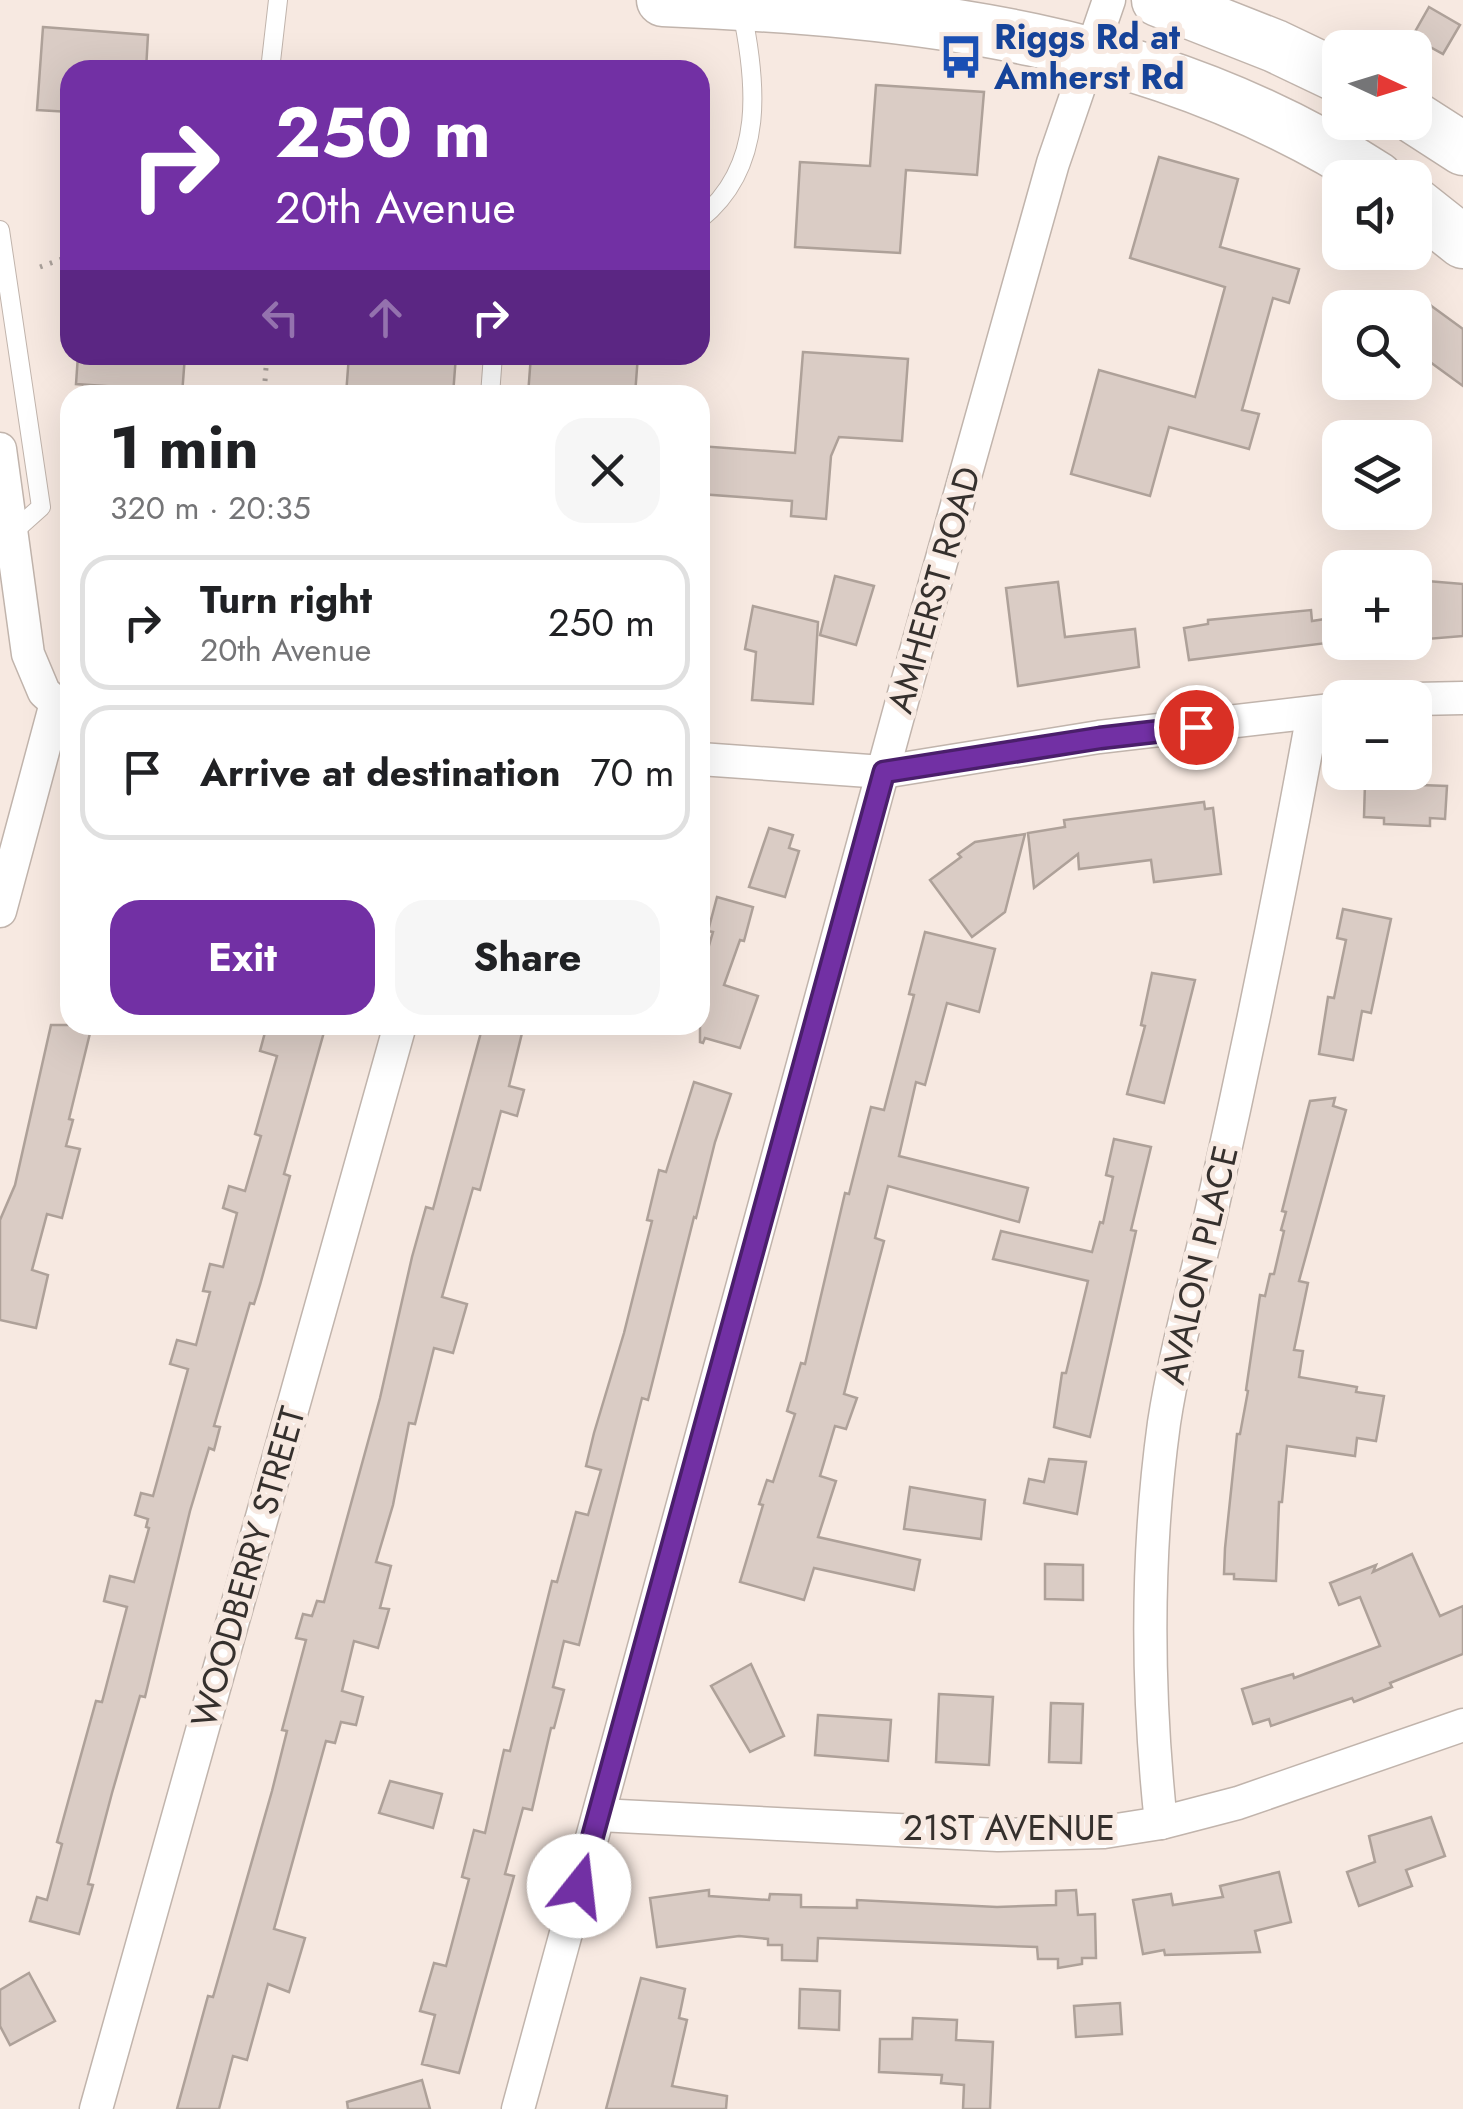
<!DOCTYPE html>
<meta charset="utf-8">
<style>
body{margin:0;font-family:Jost,sans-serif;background:#f6f6f6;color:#202124;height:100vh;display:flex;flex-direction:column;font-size:38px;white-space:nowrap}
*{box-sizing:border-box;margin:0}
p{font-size:32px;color:#757577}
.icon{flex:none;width:55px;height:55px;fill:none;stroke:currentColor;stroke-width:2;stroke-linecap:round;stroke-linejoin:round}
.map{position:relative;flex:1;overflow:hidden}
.panel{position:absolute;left:60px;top:385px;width:650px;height:650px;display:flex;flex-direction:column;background:#fff;border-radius:30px;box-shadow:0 10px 40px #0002}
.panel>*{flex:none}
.guide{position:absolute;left:60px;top:60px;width:650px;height:305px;border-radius:30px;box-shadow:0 10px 40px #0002;background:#7230a4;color:#fff;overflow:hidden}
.needle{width:65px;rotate:94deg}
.fabs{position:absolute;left:1322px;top:30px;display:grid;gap:20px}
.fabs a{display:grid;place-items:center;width:110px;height:110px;border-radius:20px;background:#fff;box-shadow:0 10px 40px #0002;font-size:50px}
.pin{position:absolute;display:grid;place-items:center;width:85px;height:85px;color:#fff;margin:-42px;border:5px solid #fff;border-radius:50%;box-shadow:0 2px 10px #0007}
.me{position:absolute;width:110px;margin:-55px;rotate:16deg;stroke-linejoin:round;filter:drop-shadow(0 0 8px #0008)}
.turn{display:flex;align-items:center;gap:35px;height:210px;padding:0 50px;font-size:45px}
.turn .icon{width:130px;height:130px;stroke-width:2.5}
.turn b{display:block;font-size:70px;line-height:85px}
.lanes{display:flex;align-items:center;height:95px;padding:0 50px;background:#0003;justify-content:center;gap:50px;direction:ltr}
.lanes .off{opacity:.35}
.round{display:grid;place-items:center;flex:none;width:105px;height:105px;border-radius:30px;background:#f6f6f6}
.overview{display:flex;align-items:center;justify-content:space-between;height:170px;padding:0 50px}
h1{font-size:60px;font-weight:700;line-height:75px}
.action{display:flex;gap:20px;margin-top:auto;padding:20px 50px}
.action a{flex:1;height:115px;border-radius:30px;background:#7230a4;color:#fff;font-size:40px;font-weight:700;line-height:115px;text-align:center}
.action a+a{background:#f6f6f6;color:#202124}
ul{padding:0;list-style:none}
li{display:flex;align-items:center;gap:30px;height:135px;margin:0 20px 15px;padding:0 30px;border:5px solid #e0e0e0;border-radius:30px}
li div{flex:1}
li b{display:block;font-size:38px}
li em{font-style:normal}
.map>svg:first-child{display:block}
</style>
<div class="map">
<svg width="1463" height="2109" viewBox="0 0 1463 2109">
<rect width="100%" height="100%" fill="#f7e9e1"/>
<g fill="#daccc5" stroke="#aea199" stroke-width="2.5">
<polygon points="1429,7 1460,25 1443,54 1412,37"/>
<polygon points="43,27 148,35 146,70 70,70 70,112 37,110"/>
<polygon points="876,85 984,92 977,175 906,170 900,253 795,247 800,162 870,166"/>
<polygon points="1159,157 1238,179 1220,247 1299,269 1289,303 1273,298 1242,410 1259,414 1249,449 1169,427 1150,496 1071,474 1099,370 1195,397 1225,287 1130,258"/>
<polygon points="1415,294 1463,329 1463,386 1415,351"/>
<polygon points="803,352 908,359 902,441 839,437 831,456 826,519 791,516 792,501 700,494 700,446 795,453"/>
<polygon points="78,355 185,355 182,395 147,395 147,389 76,384"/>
<polygon points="349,355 456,355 453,395 346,395"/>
<polygon points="531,355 638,355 635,395 528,395"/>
<polygon points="835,576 874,586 856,645 820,635"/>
<polygon points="1415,580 1463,584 1463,636 1415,640"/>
<polygon points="1058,582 1065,637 1135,629 1139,667 1018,686 1006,588"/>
<polygon points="753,606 818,622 813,704 752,700 756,652 745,649"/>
<polygon points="1311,610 1312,621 1325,619 1327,643 1189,660 1184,628 1208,624 1208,620"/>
<polygon points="1365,783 1447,786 1445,819 1430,818 1430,826 1384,824 1384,818 1364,817"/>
<polygon points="1204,802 1205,809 1213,808 1221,874 1154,882 1151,860 1079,869 1078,854 1034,888 1028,833 1065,827 1064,820"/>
<polygon points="769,828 793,835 789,848 799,851 785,897 749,887"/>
<polygon points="1025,834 1005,912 972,937 930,880 961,857 958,854 975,842"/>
<polygon points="717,897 753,907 744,941 740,940 724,985 758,996 740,1048 705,1038 703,1043 700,1042 700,976 713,932 708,931"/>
<polygon points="1343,909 1391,919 1371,1013 1362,1011 1353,1060 1319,1054 1328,997 1334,998 1346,940 1337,938"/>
<polygon points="925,932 995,949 979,1012 947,1003 925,1085 916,1082 899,1156 1028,1188 1019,1222 888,1186 875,1238 884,1241 844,1394 857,1398 846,1429 835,1426 820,1476 836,1481 818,1537 920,1560 914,1590 814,1568 804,1600 740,1582 763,1505 759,1504 767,1480 773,1482 795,1414 787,1411 801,1363 805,1364 845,1193 849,1194 871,1107 884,1110 914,995 909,994"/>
<polygon points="1152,973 1195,980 1164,1103 1127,1094 1145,1026 1141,1025"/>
<polygon points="51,1025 92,1025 69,1119 73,1120 66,1146 80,1149 62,1218 47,1214 32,1270 48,1275 36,1328 0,1320 0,1220 15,1185"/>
<polygon points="267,1025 326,1025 284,1174 290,1176 260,1285 254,1304 250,1303 214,1426 220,1427 214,1450 209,1448 190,1511 145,1697 140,1696 112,1793 88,1884 93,1885 79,1934 30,1921 37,1897 47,1900 62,1844 57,1842 71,1791 96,1701 102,1702 127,1607 104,1601 110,1576 134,1582 149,1528 146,1527 148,1519 135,1515 141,1493 153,1496 188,1369 170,1364 177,1340 196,1345 210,1292 203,1291 210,1264 223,1267 237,1213 223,1208 229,1186 245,1191 261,1136 255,1134 277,1056 260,1051"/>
<polygon points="483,1025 524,1025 509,1086 524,1090 517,1116 501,1111 480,1190 473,1188 442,1297 467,1304 453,1353 434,1348 415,1424 409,1423 393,1505 376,1562 391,1566 380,1608 389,1609 378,1648 354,1641 342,1691 363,1697 356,1725 341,1722 335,1743 326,1741 274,1929 305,1938 289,1992 268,1984 247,2060 233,2056 219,2109 177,2109 208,1996 213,1997 272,1791 287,1731 282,1730 306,1640 296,1638 303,1614 312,1616 317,1601 324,1602 380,1398 412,1257 426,1207 433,1209"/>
<polygon points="694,1082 731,1094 715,1142 696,1218 694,1217 648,1400 642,1398 579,1645 564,1641 553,1687 564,1690 554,1728 551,1728 532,1810 523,1808 505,1874 514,1876 459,2073 422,2064 435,2015 420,2011 434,1963 446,1966 469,1879 462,1877 474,1830 485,1833 504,1750 510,1751 552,1581 557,1582 576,1512 588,1515 601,1470 586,1466 594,1433 624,1333 652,1221 647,1220 659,1170 666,1172"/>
<polygon points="1335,1098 1333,1106 1346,1110 1299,1281 1308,1283 1294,1350 1303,1351 1299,1377 1357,1387 1356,1392 1384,1396 1376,1441 1357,1438 1355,1456 1287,1446 1282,1502 1279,1502 1276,1581 1234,1579 1234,1574 1224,1574 1225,1548 1237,1434 1240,1434 1248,1391 1246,1390 1260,1295 1265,1296 1270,1274 1274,1274 1284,1231 1281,1230 1286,1212 1282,1211 1310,1101"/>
<polygon points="1114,1139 1151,1147 1131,1230 1136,1231 1090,1437 1054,1427 1062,1373 1066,1373 1088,1281 993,1259 1001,1231 1092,1252 1100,1222 1103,1223 1113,1177 1106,1175"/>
<polygon points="1049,1459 1086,1462 1077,1514 1024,1503 1029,1479 1044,1482"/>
<polygon points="910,1487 985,1500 981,1539 904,1529"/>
<polygon points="1412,1554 1440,1616 1463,1606 1463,1654 1390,1683 1392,1687 1354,1702 1352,1698 1271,1726 1269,1719 1253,1724 1242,1689 1293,1674 1294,1678 1380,1646 1360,1597 1339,1605 1330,1583 1376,1565 1373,1572"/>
<polygon points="1045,1564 1083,1565 1083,1600 1045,1599"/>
<polygon points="751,1664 784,1736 750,1752 711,1686"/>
<polygon points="939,1694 993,1697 989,1765 936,1762"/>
<polygon points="1051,1703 1083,1704 1081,1763 1049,1762"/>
<polygon points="818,1715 891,1720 888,1761 815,1755"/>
<polygon points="390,1781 442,1794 433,1828 379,1813"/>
<polygon points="1431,1817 1445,1856 1406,1870 1412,1886 1359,1906 1347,1872 1375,1862 1369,1836"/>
<polygon points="1279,1872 1291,1922 1255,1931 1260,1952 1165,1955 1164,1950 1143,1954 1133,1900 1171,1894 1173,1905 1223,1897 1220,1886"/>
<polygon points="709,1890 709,1896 769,1900 770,1894 801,1895 801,1907 857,1908 857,1900 997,1907 1056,1905 1056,1891 1076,1890 1078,1915 1095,1914 1096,1958 1082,1958 1082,1964 1058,1968 1058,1959 1038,1959 1037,1947 818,1938 817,1961 782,1960 782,1945 768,1945 768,1939 739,1936 657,1947 650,1898"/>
<polygon points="29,1973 55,2021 10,2045 0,2026 0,1990"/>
<polygon points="641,1978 685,1989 679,2018 687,2020 672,2086 727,2096 726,2109 606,2109"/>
<polygon points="800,1989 840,1991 839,2030 799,2028"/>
<polygon points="1120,2003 1122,2034 1076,2037 1074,2006"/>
<polygon points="913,2018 957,2020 956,2040 993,2042 990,2109 963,2109 964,2085 941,2083 942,2075 879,2072 880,2039 912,2039"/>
<polygon points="422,2080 430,2109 348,2109 347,2102"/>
</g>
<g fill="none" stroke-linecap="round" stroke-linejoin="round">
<g stroke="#c1b4ac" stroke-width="20">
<g id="service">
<polyline points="270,70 278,0"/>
<path d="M700,219C766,166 757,82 741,7"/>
<polyline points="0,230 41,507 13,532"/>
<polyline points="490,395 493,355"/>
</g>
</g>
<g stroke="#c1b4ac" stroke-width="35">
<g id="minor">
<polyline points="0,449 28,654 44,692 56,703 0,911"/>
<polyline points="1415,699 1463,698"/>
<polyline points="700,759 883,772 1099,737 1340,709"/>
<polyline points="599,1815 998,1835 1104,1832 1161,1823 1238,1803 1463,1725"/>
<path d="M1161,1823C1147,1692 1146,1554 1164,1423C1175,1351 1196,1281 1212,1209C1249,1045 1283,879 1313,713"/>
<polyline points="96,2109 400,1025"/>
<polyline points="518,2109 904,694 1053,163 1109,0"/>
</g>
</g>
<g stroke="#c1b4ac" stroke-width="55">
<g id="primary">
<path d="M663,0C917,11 1157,36 1377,178"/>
<polyline points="1158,0 1275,46 1340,77"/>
<polyline points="1415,118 1463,149"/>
<polyline points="1415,204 1463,242"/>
</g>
</g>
<g stroke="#aba19b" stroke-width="5" stroke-dasharray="2.5 8" stroke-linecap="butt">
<polyline points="40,267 70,256"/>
<polyline points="265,381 267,355"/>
</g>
<use href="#service" stroke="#fff" stroke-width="18"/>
<use href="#minor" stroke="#fff" stroke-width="32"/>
<use href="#primary" stroke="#fff" stroke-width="52"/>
</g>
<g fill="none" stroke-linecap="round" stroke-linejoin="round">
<g stroke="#4a1f6b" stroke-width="25">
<polyline id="route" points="579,1886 884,772 1100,738 1196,727"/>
</g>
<use href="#route" stroke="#7230a4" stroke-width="18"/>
</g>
<defs>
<g id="bus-bare" transform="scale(3.45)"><path d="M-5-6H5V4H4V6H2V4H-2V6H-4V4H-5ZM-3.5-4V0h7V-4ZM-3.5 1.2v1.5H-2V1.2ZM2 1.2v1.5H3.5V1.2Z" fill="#1a4fb4" stroke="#f7e9e1" stroke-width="2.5" paint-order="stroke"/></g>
</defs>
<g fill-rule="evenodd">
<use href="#bus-bare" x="961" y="57"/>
</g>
<g text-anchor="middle" stroke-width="10" stroke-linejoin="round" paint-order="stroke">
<g font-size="35" font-weight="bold" fill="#164399" stroke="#f7e9e1" text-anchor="start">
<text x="994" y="49">Riggs Rd at<tspan x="994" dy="40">Amherst Rd</tspan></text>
</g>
<g font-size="35" fill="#35302d" stroke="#f7e9e1">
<text transform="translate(934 590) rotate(-74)" y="12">AMHERST ROAD</text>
<text transform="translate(1199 1265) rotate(-77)" y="12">AVALON PLACE</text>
<text transform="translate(248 1567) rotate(-74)" y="12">WOODBERRY STREET</text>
<text x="1009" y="1840">21ST AVENUE</text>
</g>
</g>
</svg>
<div class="fabs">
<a><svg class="needle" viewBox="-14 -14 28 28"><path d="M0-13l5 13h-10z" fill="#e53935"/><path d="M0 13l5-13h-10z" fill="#757577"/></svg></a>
<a><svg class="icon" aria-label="sound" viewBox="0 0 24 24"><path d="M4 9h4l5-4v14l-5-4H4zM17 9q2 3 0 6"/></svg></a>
<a><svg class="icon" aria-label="search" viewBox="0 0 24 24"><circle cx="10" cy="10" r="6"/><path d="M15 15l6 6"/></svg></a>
<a><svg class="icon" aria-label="layers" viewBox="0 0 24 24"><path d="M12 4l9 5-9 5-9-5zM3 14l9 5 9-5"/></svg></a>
<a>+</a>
<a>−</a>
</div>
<div class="pin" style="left:1196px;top:727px;background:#d93025"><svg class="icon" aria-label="arrive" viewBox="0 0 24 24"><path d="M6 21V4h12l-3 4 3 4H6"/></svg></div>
<svg class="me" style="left:579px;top:1886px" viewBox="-20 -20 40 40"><circle r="19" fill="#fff"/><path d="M0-13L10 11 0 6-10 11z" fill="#7230a4"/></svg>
<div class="guide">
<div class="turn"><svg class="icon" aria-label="right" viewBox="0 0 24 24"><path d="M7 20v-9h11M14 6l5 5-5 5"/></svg><div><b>250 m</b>20th Avenue</div></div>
<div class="lanes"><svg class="icon off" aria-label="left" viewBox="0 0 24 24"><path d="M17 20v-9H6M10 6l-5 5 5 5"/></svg><svg class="icon off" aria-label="ahead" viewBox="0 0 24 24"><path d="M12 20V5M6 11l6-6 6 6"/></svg><svg class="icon" aria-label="right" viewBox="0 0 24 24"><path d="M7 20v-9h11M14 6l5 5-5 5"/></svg></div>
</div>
<section class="panel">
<div class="overview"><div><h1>1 min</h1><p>320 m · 20:35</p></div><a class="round"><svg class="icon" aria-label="close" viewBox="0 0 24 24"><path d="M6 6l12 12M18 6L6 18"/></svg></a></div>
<ul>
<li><svg class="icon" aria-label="right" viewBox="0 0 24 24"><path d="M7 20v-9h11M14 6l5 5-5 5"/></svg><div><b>Turn right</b><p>20th Avenue</p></div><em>250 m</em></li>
<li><svg class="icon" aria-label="arrive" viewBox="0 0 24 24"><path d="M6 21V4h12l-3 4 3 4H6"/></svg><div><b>Arrive at destination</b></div><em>70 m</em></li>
</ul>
<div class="action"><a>Exit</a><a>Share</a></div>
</section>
</div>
